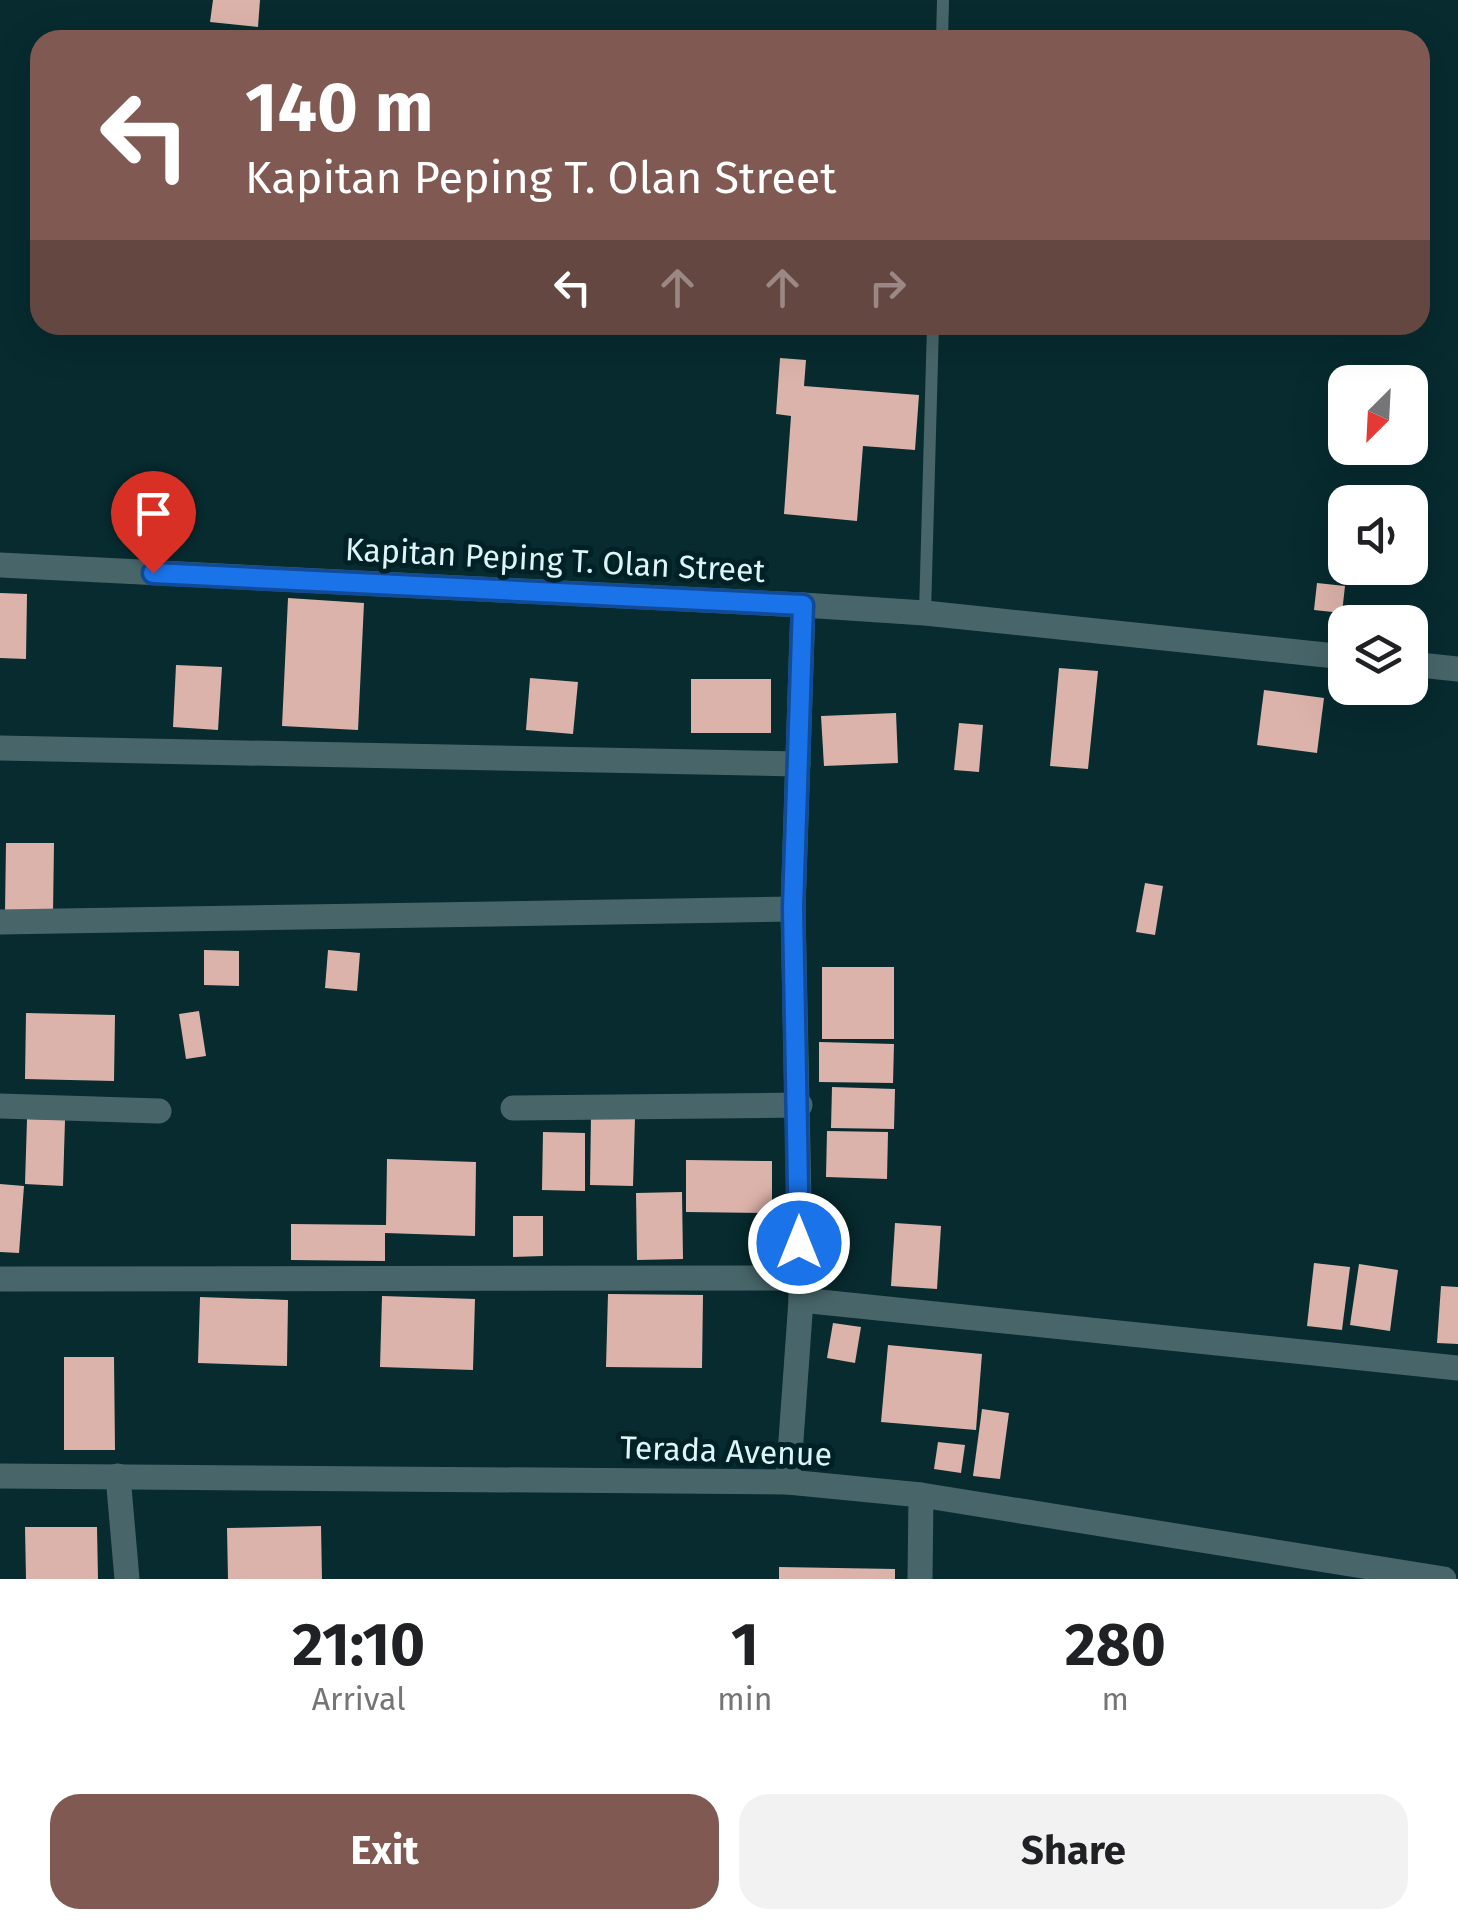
<!DOCTYPE html>
<style>
body{margin:0;font-family:"Fira Sans",sans-serif;background:#f2f2f2;color:#202124;height:100vh;display:flex;flex-direction:column;font-size:38px;white-space:nowrap}
*{box-sizing:border-box;margin:0}
p{font-size:32px;color:#757577}
.icon{flex:none;width:55px;height:55px;fill:none;stroke:currentColor;stroke-width:2;stroke-linecap:round;stroke-linejoin:round}
.map{position:relative;height:1579px;overflow:hidden}
.drawer{display:flex;flex-direction:column;background:#fff;flex:1}
.drawer>*{flex:none}
.top-card{position:absolute;left:30px;top:30px;width:1400px;height:305px;border-radius:30px;box-shadow:0 10px 40px #0002;background:#7f5952;color:#fff;overflow:hidden}
.needle{width:65px;rotate:204deg}
.fabs{position:absolute;left:1328px;top:365px;display:grid;gap:20px}
.fabs a{display:grid;place-items:center;width:100px;height:100px;border-radius:20px;background:#fff;box-shadow:0 10px 40px #0002;font-size:50px}
.pin{position:absolute;display:grid;place-items:center;width:85px;height:85px;color:#fff;margin:-102px -42px;border-radius:50% 50% 50% 0;rotate:-45deg;box-shadow:0 0 10px #0007}
.pin .icon{rotate:45deg}
.me{position:absolute;width:110px;margin:-55px;rotate:0deg;stroke-linejoin:round;filter:drop-shadow(0 0 8px #0008)}
.turn{display:flex;align-items:center;gap:35px;height:210px;padding:0 50px;font-size:45px}
.turn .icon{width:130px;height:130px;stroke-width:2.5}
.turn b{display:block;font-size:70px;line-height:85px}
.lanes{display:flex;align-items:center;height:95px;padding:0 50px;background:#0003;justify-content:center;gap:50px;direction:ltr}
.lanes .off{opacity:.35}
.eta{display:flex;justify-content:space-evenly;align-items:center;height:170px;text-align:center}
.eta b{font-size:60px;font-weight:700;line-height:70px}
.button{display:flex;gap:20px;margin-top:auto;padding:20px 50px}
.button a{flex:1;height:115px;border-radius:30px;background:#7f5952;color:#fff;font-size:40px;font-weight:700;line-height:115px;text-align:center}
.button a+a{background:#f2f2f2;color:#202124}
.map>svg:first-child{display:block}
</style>
<div class="map">
<svg width="1458" height="1579" viewBox="0 0 1458 1579">
<rect width="100%" height="100%" fill="#072b2f"/>
<g fill="#dcb3aa">
<polygon points="213,0 260,0 258,27 210,22"/>
<polygon points="780,358 806,360 804,386 919,395 915,450 863,446 857,521 784,514 791,416 776,414"/>
<polygon points="1317,583 1345,586 1342,613 1314,610"/>
<polygon points="0,593 27,594 26,659 0,658"/>
<polygon points="288,598 364,603 358,730 282,726"/>
<polygon points="176,665 222,667 218,730 173,727"/>
<polygon points="1059,668 1098,671 1088,769 1050,766"/>
<polygon points="530,678 578,682 573,734 526,730"/>
<rect x="691" y="679" width="80" height="54"/>
<polygon points="1264,690 1324,698 1317,753 1257,745"/>
<polygon points="896,713 898,763 824,766 821,716"/>
<polygon points="959,723 983,725 979,772 954,770"/>
<polygon points="6,843 54,843 53,913 5,912"/>
<polygon points="1145,883 1163,886 1155,935 1136,932"/>
<polygon points="204,950 239,951 239,986 204,985"/>
<polygon points="328,950 360,953 357,991 325,988"/>
<rect x="822" y="967" width="72" height="72"/>
<polygon points="199,1011 206,1056 186,1059 179,1014"/>
<polygon points="26,1013 115,1015 114,1081 25,1079"/>
<polygon points="819,1042 894,1044 893,1083 819,1082"/>
<polygon points="832,1087 895,1089 894,1129 831,1128"/>
<polygon points="591,1116 635,1118 633,1186 590,1185"/>
<polygon points="27,1119 65,1120 63,1186 25,1184"/>
<polygon points="827,1131 888,1132 887,1179 826,1177"/>
<polygon points="543,1132 585,1133 585,1191 542,1190"/>
<polygon points="387,1159 476,1162 475,1236 385,1233 385,1261 291,1260 291,1224 386,1225"/>
<polygon points="686,1160 772,1161 772,1213 686,1212"/>
<polygon points="0,1184 24,1186 19,1253 0,1252"/>
<polygon points="682,1192 683,1259 637,1260 636,1193"/>
<polygon points="513,1216 543,1216 543,1256 513,1257"/>
<polygon points="895,1223 941,1226 937,1289 891,1286"/>
<polygon points="1314,1263 1350,1267 1342,1330 1307,1326"/>
<polygon points="1359,1264 1398,1270 1390,1331 1350,1325"/>
<polygon points="1441,1286 1458,1287 1458,1344 1437,1343"/>
<polygon points="608,1294 703,1295 702,1368 606,1367"/>
<polygon points="382,1296 475,1299 473,1370 380,1367"/>
<polygon points="200,1297 288,1300 287,1366 198,1363"/>
<polygon points="833,1323 861,1327 855,1363 827,1358"/>
<polygon points="888,1345 982,1354 976,1430 881,1422"/>
<polygon points="64,1357 114,1357 115,1450 64,1450"/>
<polygon points="982,1409 1009,1413 1000,1479 973,1476"/>
<polygon points="938,1442 965,1445 961,1473 934,1469"/>
<polygon points="321,1526 322,1579 228,1579 227,1528"/>
<polygon points="25,1527 97,1527 98,1579 26,1579"/>
<polygon points="779,1567 895,1569 895,1579 779,1579"/>
</g>
<g fill="none" stroke-linecap="round" stroke-linejoin="round">
<g stroke="#48666a" stroke-width="12">
<polyline points="942,40 943,0"/>
<polyline points="925,613 933,325"/>
</g>
<g stroke="#48666a" stroke-width="25">
<polyline points="0,565 803,605 925,613 1345,657"/>
<polyline points="1410,664 1458,669"/>
<polyline points="0,748 798,764"/>
<polyline points="0,922 793,909"/>
<polyline points="0,1106 159,1111"/>
<polyline points="513,1108 800,1105"/>
<polyline points="0,1279 799,1278"/>
<polyline points="801,1300 1458,1368"/>
<polyline points="0,1476 788,1482 921,1495 1444,1579"/>
<polyline points="118,1476 127,1579"/>
<polyline points="788,1482 801,1300 793,909 803,605"/>
<polyline points="920,1579 921,1495"/>
</g>
</g>
<g fill="none" stroke-linecap="round" stroke-linejoin="round">
<g stroke="#114b97" stroke-width="25">
<polyline id="route" points="153,573 803,605 793,908 799,1243"/>
</g>
<use href="#route" stroke="#1a73e8" stroke-width="18"/>
</g>
<g text-anchor="middle" stroke-width="10" stroke-linejoin="round" paint-order="stroke">
<g font-size="32" fill="#def5f8" stroke="#002125">
<text transform="translate(555 560) rotate(3)" y="11">Kapitan Peping T. Olan Street</text>
<text transform="translate(726 1451) rotate(2)" y="11">Terada Avenue</text>
</g>
</g>
</svg>
<div class="fabs">
<a><svg class="needle" viewBox="-14 -14 28 28"><path d="M0-13l5 13h-10z" fill="#e53935"/><path d="M0 13l5-13h-10z" fill="#757577"/></svg></a>
<a><svg class="icon" aria-label="sound" viewBox="0 0 24 24"><path d="M4 9h4l5-4v14l-5-4H4zM17 9q2 3 0 6"/></svg></a>
<a><svg class="icon" aria-label="layers" viewBox="0 0 24 24"><path d="M12 4l9 5-9 5-9-5zM3 14l9 5 9-5"/></svg></a>
</div>
<div class="pin" style="left:153px;top:573px;background:#d93025"><svg class="icon" aria-label="arrive" viewBox="0 0 24 24"><path d="M6 21V4h12l-3 4 3 4H6"/></svg></div>
<svg class="me" style="left:799px;top:1243px" viewBox="-20 -20 40 40"><circle r="17" fill="#1a73e8" stroke="#fff" stroke-width="3"/><path d="M0-11L8 9 0 5-8 9z" fill="#fff"/></svg>
<div class="top-card">
<div class="turn"><svg class="icon" aria-label="left" viewBox="0 0 24 24"><path d="M17 20v-9H6M10 6l-5 5 5 5"/></svg><div><b>140 m</b>Kapitan Peping T. Olan Street</div></div>
<div class="lanes"><svg class="icon" aria-label="left" viewBox="0 0 24 24"><path d="M17 20v-9H6M10 6l-5 5 5 5"/></svg><svg class="icon off" aria-label="ahead" viewBox="0 0 24 24"><path d="M12 20V5M6 11l6-6 6 6"/></svg><svg class="icon off" aria-label="ahead" viewBox="0 0 24 24"><path d="M12 20V5M6 11l6-6 6 6"/></svg><svg class="icon off" aria-label="right" viewBox="0 0 24 24"><path d="M7 20v-9h11M14 6l5 5-5 5"/></svg></div>
</div>
</div>
<section class="drawer">
<div class="eta">
<div><b>21:10</b><p>Arrival</p></div>
<div><b>1</b><p>min</p></div>
<div><b>280</b><p>m</p></div>
</div>
<div class="button"><a>Exit</a><a>Share</a></div>
</section>
